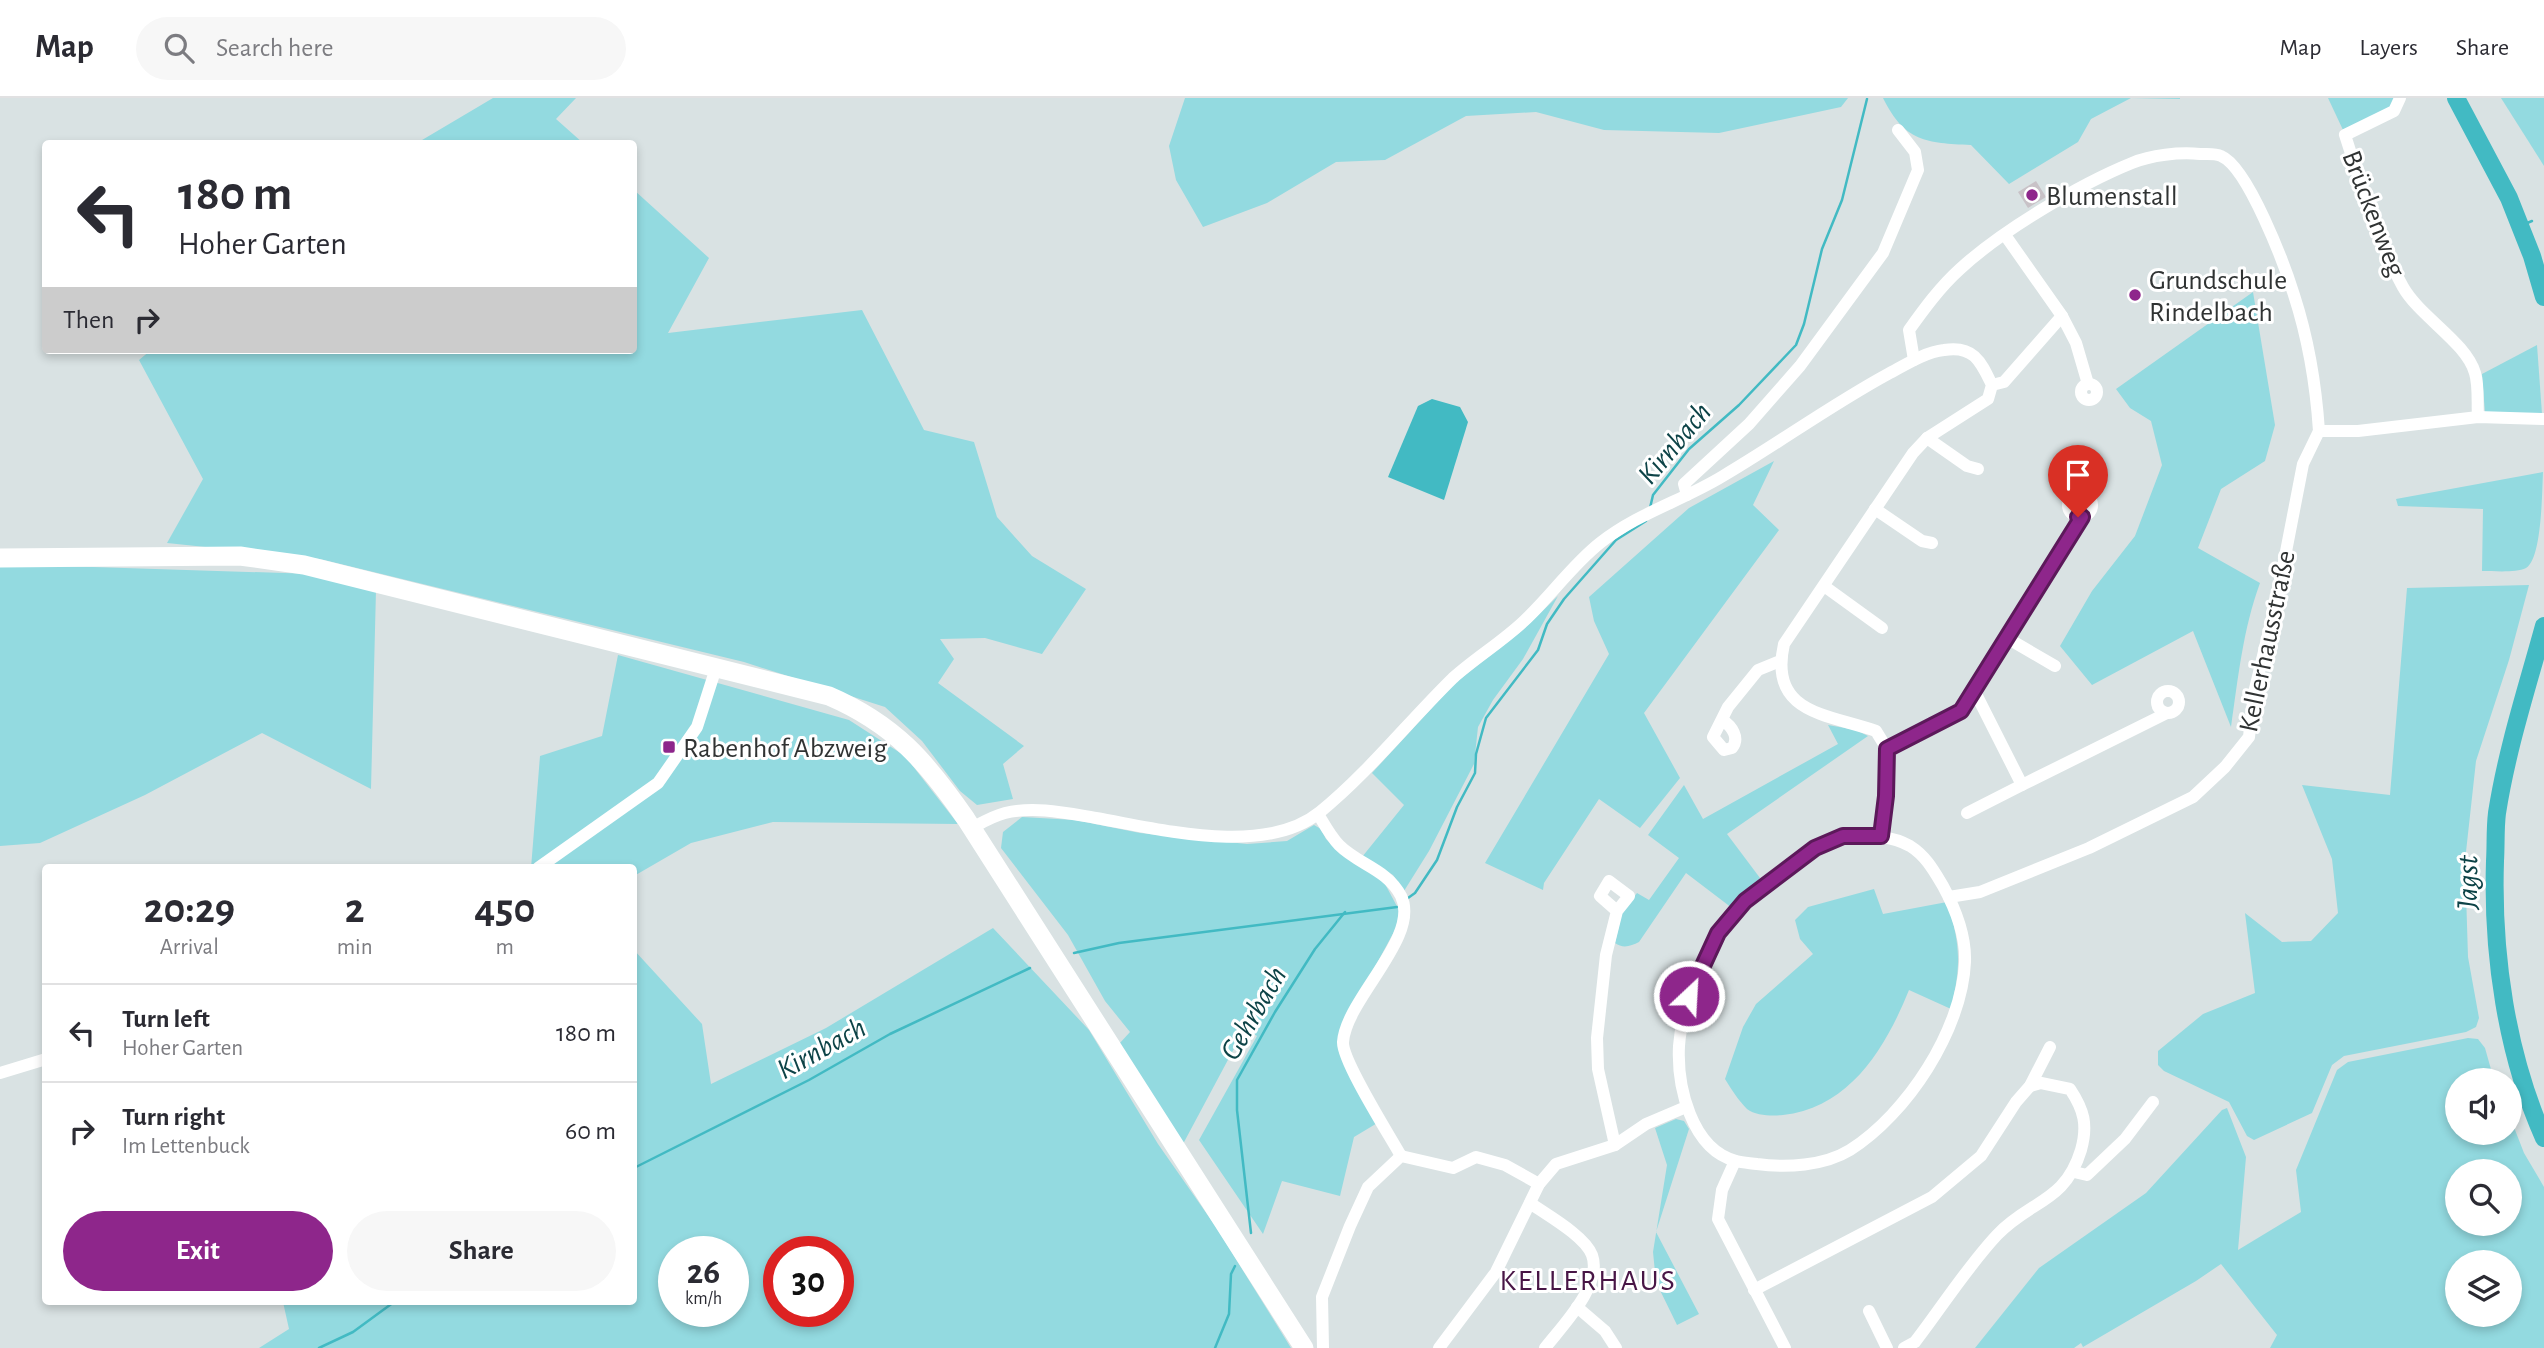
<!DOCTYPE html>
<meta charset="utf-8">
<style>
body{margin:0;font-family:"Alegreya Sans",sans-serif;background:#f7f7f7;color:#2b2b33;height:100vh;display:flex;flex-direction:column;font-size:26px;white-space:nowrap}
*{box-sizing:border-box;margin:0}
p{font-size:23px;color:#7c7c81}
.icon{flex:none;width:38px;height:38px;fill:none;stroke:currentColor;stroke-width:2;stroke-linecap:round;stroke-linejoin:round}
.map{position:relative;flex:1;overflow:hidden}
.side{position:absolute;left:42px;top:766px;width:595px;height:441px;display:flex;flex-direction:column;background:#fff;border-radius:7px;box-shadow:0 4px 10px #0003}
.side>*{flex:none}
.guide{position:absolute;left:42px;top:42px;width:595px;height:214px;border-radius:7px;box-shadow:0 4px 10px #0003;background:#fff;color:#2b2b33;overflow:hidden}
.fabs{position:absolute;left:2445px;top:970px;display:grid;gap:14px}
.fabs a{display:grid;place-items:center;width:77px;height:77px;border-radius:50%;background:#fff;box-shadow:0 4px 10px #0003;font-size:35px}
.speed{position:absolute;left:658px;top:1138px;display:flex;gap:14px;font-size:35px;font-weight:700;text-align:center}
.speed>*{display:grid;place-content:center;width:91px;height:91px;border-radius:50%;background:#fff;box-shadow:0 4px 10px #0003;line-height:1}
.speed small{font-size:18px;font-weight:400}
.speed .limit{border:10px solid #d22;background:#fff;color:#111}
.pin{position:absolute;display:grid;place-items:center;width:60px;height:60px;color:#fff;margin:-72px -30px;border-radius:50% 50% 50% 0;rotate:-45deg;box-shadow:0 0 7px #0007}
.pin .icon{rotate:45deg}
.me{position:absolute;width:77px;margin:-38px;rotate:25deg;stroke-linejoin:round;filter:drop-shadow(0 0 5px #0008)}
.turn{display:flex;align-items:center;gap:24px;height:147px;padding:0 21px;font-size:32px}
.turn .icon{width:91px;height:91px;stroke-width:2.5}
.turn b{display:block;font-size:49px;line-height:60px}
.then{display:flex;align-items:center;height:66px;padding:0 21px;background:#0003;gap:14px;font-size:26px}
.eta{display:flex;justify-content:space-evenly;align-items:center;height:119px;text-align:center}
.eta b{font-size:42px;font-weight:700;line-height:49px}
.action{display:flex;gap:14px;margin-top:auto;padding:14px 21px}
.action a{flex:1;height:80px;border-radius:42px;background:#8e268b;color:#fff;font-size:28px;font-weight:700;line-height:80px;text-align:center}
.action a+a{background:#f7f7f7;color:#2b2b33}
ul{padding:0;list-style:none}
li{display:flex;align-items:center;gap:21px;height:98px;padding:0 21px;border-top:2px solid #e1e1e2}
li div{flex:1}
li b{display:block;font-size:26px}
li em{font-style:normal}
header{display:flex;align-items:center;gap:42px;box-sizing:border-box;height:98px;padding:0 35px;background:#fff;border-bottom:2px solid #e1e1e2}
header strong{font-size:33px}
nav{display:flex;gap:38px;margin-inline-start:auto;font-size:24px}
.search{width:490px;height:63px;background:#f7f7f7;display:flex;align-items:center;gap:18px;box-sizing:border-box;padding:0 24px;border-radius:38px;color:#7c7c81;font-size:26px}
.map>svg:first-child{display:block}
</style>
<header>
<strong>Map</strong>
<div class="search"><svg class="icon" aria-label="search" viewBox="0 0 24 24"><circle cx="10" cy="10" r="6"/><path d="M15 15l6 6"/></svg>Search here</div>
<nav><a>Map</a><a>Layers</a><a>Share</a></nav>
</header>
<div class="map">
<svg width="2544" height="1250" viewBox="0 0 2544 1250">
<rect width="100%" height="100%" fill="#d9e2e3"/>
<g fill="#93dae0" fill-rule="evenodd">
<polygon points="493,0 576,0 556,21 583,45 417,45"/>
<polygon points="1185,0 1848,0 1841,9 1719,35 1604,32 1536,14 1466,18 1385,62 1336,64 1267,105 1203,129 1176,82 1169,48"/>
<path d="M1883,0H2180V1L2131,0L2091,21L2078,44L2009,86L1971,47C1926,45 1905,44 1883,0Z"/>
<polygon points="2328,0 2396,0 2391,9 2343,32"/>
<polygon points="2501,0 2544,0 2544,68"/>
<polygon points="634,92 709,160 668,235 862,212 924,332 974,344 997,419 1032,458 1086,491 1042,556 985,540 940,541 954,561 938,585 1024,648 1003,666 1013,701 977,707 960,693 922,643 885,609 744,564 320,461 167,445 203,381 139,262 151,252 634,252"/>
<path d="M2253,194L2275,327L2265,363L2221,391L2198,450L2260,485C2243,531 2238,581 2231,629L2193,533L2092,587L2060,548L2092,493L2135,438L2162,367L2151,323L2130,310L2116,291Z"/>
<polygon points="2537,247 2542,316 2485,315 2482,276"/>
<polygon points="1774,363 1753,407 1779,432 1644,615 1680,680 1640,730 1599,701 1544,785 1543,792 1485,765 1609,556 1594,523 1589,499 1689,410"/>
<path d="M2543,374C2542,393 2542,461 2526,470C2516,475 2494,473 2482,473L2483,411L2398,408L2396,401Z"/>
<polygon points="0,466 315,476 376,492 371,691 262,635 145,697 40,745 0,748"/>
<polygon points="2529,487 2509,562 2476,663 2465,763 2468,859 2479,920 2476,929 2466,934 2344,958 2332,967 2312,1015 2254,1042 2247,1038 2229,1004 2164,973 2158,967 2158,953 2203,916 2255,895 2245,815 2282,844 2311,843 2338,815 2332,761 2302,687 2390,697 2407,490"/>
<polygon points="1558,498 1523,561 1493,602 1478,629 1474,666 1429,753 1404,793 1393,777 1362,759 1404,707 1372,675 1454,586 1523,532"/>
<polygon points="618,557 849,622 905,658 958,726 773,724 691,745 634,778 634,770 531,770 540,658 602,638"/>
<path d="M1828,627L1856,632L1868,638L1727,736L1760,780L1732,810L1686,775L1639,844C1631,848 1623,851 1615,845L1622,815L1637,795L1649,802L1679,760L1648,737L1684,687L1703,721L1838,646Z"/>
<polygon points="1022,719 1075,722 1140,735 1247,746 1287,743 1314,727 1321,731 1326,741 1340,754 1384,784 1400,814 1396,830 1343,928 1339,950 1379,1024 1354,1039 1340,1098 1282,1083 1263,1136 1199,1042 1257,938 1245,930 1183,1046 1119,946 1130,934 1105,903 1068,837 1001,750 1003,734"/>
<path d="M1874,791L1883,816L1947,804C1961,847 1961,868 1951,911L1909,892C1886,949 1850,1010 1783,1017C1773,1018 1756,1018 1747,1011C1739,1003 1731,991 1725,981L1743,929L1756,906L1813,856L1800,841L1795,822L1808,809Z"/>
<path d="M993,830L1089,932L1158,1046L1216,1129L1291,1250H259L289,1231L283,1204H634V852L702,926L711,986L826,930ZM674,1153H733V1213H674ZM779,1153H838V1213H779Z"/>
<path d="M2468,940L2478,941L2485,950L2494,982H2457V1034H2510V1019L2524,1055L2544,1089V1250H2270L2277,1237L2221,1166L2196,1183L2083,1249L2081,1245L2074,1250H1975L2039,1170L2146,1095L2222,1012L2227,1010L2246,1059L2238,1152L2301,1114L2296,1072L2337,972L2348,964ZM2457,1073H2510V1125H2457ZM2457,1164H2510V1216H2457Z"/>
<polygon points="1676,1021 1684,1023 1689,1031 1656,1134 1699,1216 1677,1227 1656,1184 1653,1154 1667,1067 1655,1030"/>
</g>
<polygon fill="#42bac3" points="1432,301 1460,309 1468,324 1444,402 1388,379 1418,308"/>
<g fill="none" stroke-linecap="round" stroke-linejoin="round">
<g stroke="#42bac3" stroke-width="2.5">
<polyline points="2520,128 2532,123"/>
<polyline points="1650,410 1653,397 1689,351 1739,307 1796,247 1804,226 1822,151 1842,102 1867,1"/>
<polyline points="1408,800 1415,795 1437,762 1457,709 1475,675 1476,656 1486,620 1538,552 1547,526 1564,501 1616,442 1646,423"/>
<polyline points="1074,855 1119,845 1397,809"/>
<polyline points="634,1070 809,982 890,936 1030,870"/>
<polyline points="1251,1135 1237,1012 1237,982 1275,914 1315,851 1345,814"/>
<polyline points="319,1250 353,1234 394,1204"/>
<polyline points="1215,1250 1229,1216 1231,1176 1235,1168"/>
</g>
<g stroke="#42bac3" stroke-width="18">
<polyline points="2456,0 2509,100 2532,158 2544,199"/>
<path d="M2544,528C2527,590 2507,651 2497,715C2495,731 2496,747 2495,763C2492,855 2506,955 2544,1040"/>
</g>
</g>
<polygon fill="#c8c2c7" points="2036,83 2046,99 2028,110 2018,94"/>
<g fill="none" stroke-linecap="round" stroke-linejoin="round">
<g stroke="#fff" stroke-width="12">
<path d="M2400,0L2394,13L2345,37C2362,89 2376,141 2403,189C2420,219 2466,244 2475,275C2479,288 2477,305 2478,319"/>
<polyline points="2005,137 2062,218 2076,245 2088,286"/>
<path d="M1914,262L1909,232C1924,211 1940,189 1960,171C2001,133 2080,86 2132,65C2151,57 2179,54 2200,56C2206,56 2215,55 2221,58C2248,69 2285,168 2294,197C2308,240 2316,288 2319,333"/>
<circle cx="2089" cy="294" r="8"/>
<polyline points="1992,287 2004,284 2062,218"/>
<polyline points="2319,333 2358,333 2478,319 2544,321"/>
<polyline points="1927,340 1967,368 1978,371"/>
<circle cx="2080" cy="407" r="12"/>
<polyline points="1687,397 1684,386 1749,326 1800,268 1883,155 1918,72 1915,54 1898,32"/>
<polyline points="1875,411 1922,443 1932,445"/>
<polyline points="1824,488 1882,530"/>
<polyline points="2007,540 2055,568"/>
<circle cx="2168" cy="604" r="11"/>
<polyline points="1975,594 2022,687 2167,615"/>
<path d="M1722,622C1732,628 1740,640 1732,650L1724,652L1713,639L1728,609L1758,572L1780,563"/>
<polyline points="1887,651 1960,613 2082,419"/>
<polyline points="1967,715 2022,687"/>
<path d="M1318,716C1324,726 1331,739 1339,747C1359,767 1387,771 1401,798C1421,839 1346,901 1343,944C1342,963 1390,1038 1401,1058"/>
<path d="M972,730C983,724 993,718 1005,715C1035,708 1066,715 1096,720C1160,731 1265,759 1320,714C1369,674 1408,624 1453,580C1475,560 1502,544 1524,523C1550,499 1572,467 1600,445C1638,415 1682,403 1723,378C1779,345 1831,307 1888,276C1905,267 1925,254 1944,252C1974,247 1981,264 1992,287L1988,301L1927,340L1913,355L1784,546C1768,616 1828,616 1876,633L1887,651L1886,698L1881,738"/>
<path d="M1843,738C1866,738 1889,736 1910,748C1926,758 1934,773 1943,788C1955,810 1966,838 1965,864C1962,932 1907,1016 1850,1052C1824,1068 1786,1070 1757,1066C1751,1065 1743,1065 1736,1063C1691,1051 1677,988 1679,948C1681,918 1693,889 1706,862C1710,853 1713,842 1719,834C1749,791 1796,758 1843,738Z"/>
<polyline points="538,770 658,685 697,629 716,570"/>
<polyline points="1949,799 1980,794 2089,750 2193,699 2225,669 2249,639 2254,595 2277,500 2303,366 2319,333"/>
<polyline points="0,975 46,961"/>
<polyline points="1615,1047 1598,971 1597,940 1606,857 1617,813 1629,798 1609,783 1600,798 1617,813"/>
<polyline points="1735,1063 1722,1092 1718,1121 1785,1250"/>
<polyline points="2074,1074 2087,1077 2125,1041 2153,1004"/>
<path d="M1530,1105C1547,1117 1585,1138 1592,1157C1603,1187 1562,1228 1545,1250"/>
<polyline points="1754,1192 1932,1099 1981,1058 2016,1004 2030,988 2050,949"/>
<polyline points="1577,1209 1605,1233 1616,1250"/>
<polyline points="1869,1213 1887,1250"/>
<polyline points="1323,1250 1322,1199 1350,1128 1368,1089 1401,1058 1453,1070 1476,1059 1505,1067 1539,1086"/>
<polyline points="1439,1250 1496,1174 1539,1086 1556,1066 1615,1047 1646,1026 1686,1009"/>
<path d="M1904,1250L1915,1244C1942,1209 1967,1169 1997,1137C2030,1102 2065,1105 2081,1052C2088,1027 2084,1012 2070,991L2041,985L2030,988"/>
</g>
<path stroke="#fff" stroke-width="19" d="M0,460L240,458L304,467L829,598C894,626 926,663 966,721L1304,1250"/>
</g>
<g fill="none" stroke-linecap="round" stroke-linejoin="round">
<g stroke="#5c195a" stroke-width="18">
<polyline id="route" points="1689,898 1718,835 1745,803 1815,750 1843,738 1881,738 1886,698 1887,651 1961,613 2082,419 2078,419"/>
</g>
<use href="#route" stroke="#8e268b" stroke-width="12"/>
</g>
<g fill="#8e268b" stroke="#fff" stroke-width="2.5">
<circle cx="2032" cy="97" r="7"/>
<circle cx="2135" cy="197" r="7"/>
<rect x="662" y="642" width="14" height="14" rx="3.5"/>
</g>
<g text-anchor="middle" stroke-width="6" stroke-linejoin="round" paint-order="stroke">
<g font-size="28" fill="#303333" stroke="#fff" text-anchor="start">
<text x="2046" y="107">Blumenstall</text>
<text x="2149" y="191">Grundschule<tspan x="2149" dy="32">Rindelbach</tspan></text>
<text x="683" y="659">Rabenhof Abzweig</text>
</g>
<g font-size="28" fill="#303333" stroke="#fff">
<text transform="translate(2375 115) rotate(69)" y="10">Brückenweg</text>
<text transform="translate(2266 543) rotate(-78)" y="10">Kellerhausstraße</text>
</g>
<g font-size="30" font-style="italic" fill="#0d4347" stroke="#fff">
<text transform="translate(1674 345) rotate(-50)" y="10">Kirnbach</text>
<text transform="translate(2467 784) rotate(-89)" y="10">Jagst</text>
<text transform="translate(1253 915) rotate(-60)" y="10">Gehrbach</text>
<text transform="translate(821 950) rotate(-29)" y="10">Kirnbach</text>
</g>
<g font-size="30" letter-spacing="2" fill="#481646" stroke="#fff">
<text x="1588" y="1192">KELLERHAUS</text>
</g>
</g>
</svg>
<div class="fabs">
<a><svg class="icon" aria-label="sound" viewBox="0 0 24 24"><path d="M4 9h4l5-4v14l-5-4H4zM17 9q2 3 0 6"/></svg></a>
<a><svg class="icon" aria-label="search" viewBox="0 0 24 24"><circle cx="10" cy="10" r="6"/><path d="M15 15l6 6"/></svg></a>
<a><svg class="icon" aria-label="layers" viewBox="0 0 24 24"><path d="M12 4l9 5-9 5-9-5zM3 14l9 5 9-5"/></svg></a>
</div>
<div class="speed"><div>26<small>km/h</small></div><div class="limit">30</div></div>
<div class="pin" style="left:2078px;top:419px;background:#d93025"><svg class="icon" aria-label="arrive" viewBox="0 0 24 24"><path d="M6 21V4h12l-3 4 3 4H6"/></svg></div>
<svg class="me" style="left:1689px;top:898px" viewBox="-20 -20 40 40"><circle r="17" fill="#8e268b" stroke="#fff" stroke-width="3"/><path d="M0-11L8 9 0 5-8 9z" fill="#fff"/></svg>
<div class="guide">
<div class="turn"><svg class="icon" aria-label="left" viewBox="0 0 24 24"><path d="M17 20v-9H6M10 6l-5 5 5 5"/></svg><div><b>180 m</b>Hoher Garten</div></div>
<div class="then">Then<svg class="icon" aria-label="right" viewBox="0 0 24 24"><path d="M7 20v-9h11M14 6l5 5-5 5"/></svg></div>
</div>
<section class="side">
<div class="eta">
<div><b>20:29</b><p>Arrival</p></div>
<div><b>2</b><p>min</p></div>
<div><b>450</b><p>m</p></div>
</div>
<ul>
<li><svg class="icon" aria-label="left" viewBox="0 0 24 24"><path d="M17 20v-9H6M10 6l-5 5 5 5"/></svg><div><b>Turn left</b><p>Hoher Garten</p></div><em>180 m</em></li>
<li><svg class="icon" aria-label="right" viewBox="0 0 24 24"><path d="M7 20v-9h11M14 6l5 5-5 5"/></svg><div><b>Turn right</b><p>Im Lettenbuck</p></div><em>60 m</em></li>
</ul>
<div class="action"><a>Exit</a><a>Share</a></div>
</section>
</div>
